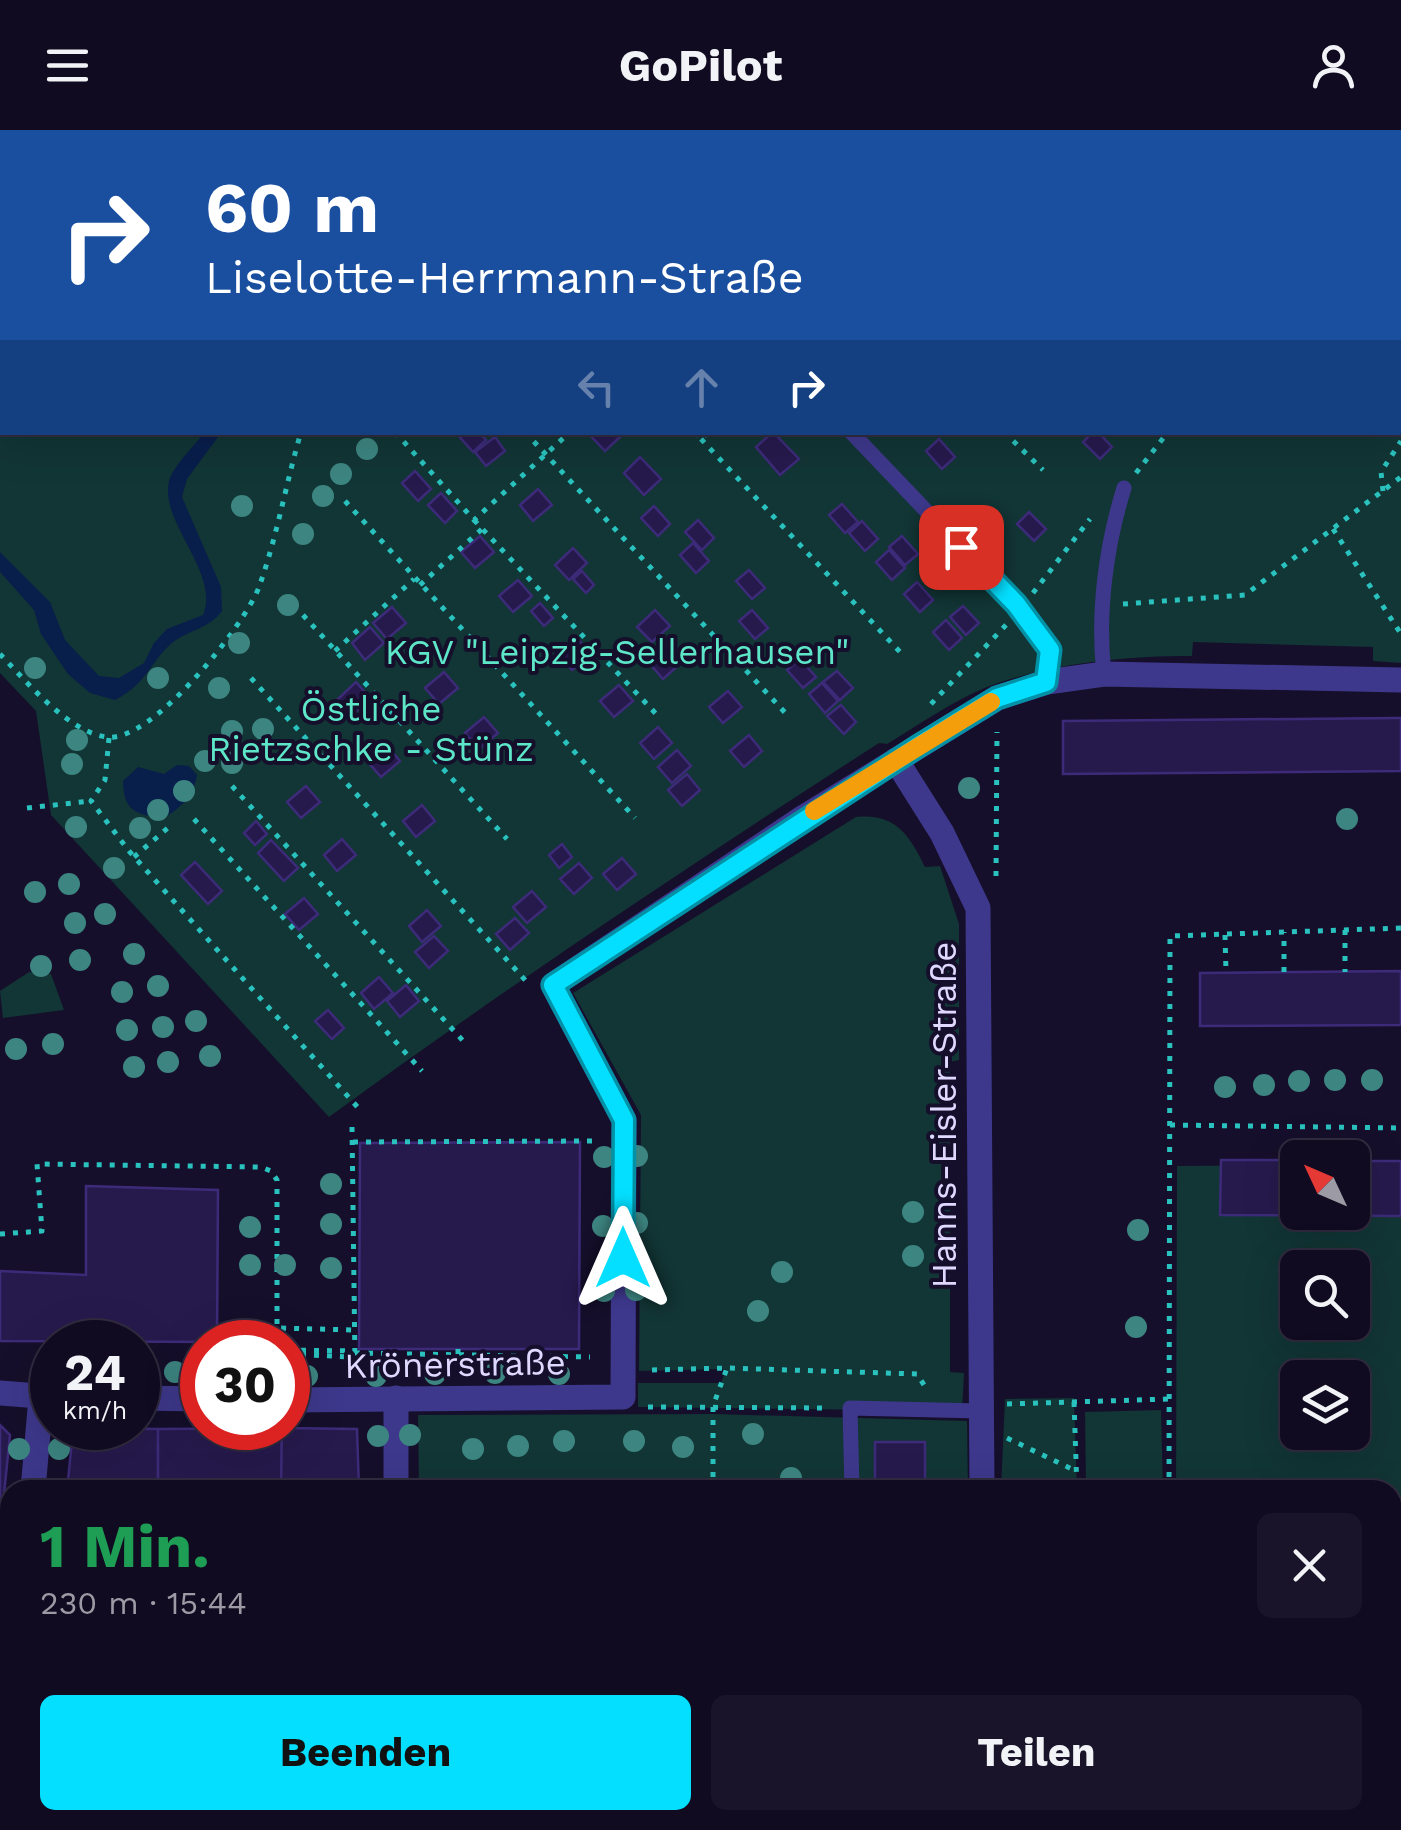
<!DOCTYPE html>
<html lang="de">
<meta charset="utf-8">
<style>
body{margin:0;font-family:"Work Sans",sans-serif;background:#191429;color:#f1f3f6;height:100vh;display:flex;flex-direction:column;font-size:38px;white-space:nowrap}
*{box-sizing:border-box;margin:0}
p{font-size:32px;color:#9c9ba5}
.icon{flex:none;width:55px;height:55px;fill:none;stroke:currentColor;stroke-width:2;stroke-linecap:round;stroke-linejoin:round}
.map{position:relative;flex:1;overflow:hidden}
.side{position:absolute;left:0px;top:1350px;width:1402px;height:350px;display:flex;flex-direction:column;background:#100b20;border-radius:30px 30px 0 0;box-shadow:0 10px 40px #0002,0 0 0 2px #302b3e}
.side>*{flex:none}
.top-card{position:absolute;left:0px;top:0px;width:1402px;height:305px;box-shadow:0 10px 40px #0002,0 0 0 2px #302b3e;background:#1a4fa0;color:#fff;overflow:hidden}
.needle{width:65px;rotate:314deg}
.buttons{position:absolute;left:1280px;top:1010px;display:grid;gap:20px}
.buttons a{display:grid;place-items:center;width:90px;height:90px;border-radius:15px;background:#100b20;box-shadow:0 10px 40px #0002,0 0 0 2px #302b3e;font-size:50px}
.speed{position:absolute;left:30px;top:1190px;display:flex;gap:20px;font-size:50px;font-weight:700;text-align:center}
.speed>*{display:grid;place-content:center;width:130px;height:130px;border-radius:50%;background:#100b20;box-shadow:0 10px 40px #0002,0 0 0 2px #302b3e;line-height:1}
.speed small{font-size:25px;font-weight:400}
.speed .limit{border:15px solid #d22;background:#fff;color:#111}
.pin{position:absolute;display:grid;place-items:center;width:85px;height:85px;color:#fff;margin:-42px;border-radius:20px;box-shadow:0 5px 15px #0006}
.me{position:absolute;width:110px;margin:-55px;rotate:0deg;stroke-linejoin:round;filter:drop-shadow(0 0 8px #0008)}
.turn{display:flex;align-items:center;gap:35px;height:210px;padding:0 40px;font-size:45px}
.turn .icon{width:130px;height:130px;stroke-width:2.5}
.turn b{display:block;font-size:70px;line-height:85px}
.lanes{display:flex;align-items:center;height:95px;padding:0 40px;background:#0003;justify-content:center;gap:50px;direction:ltr}
.lanes .off{opacity:.35}
.round{display:grid;place-items:center;flex:none;width:105px;height:105px;border-radius:15px;background:#191429}
.overview{display:flex;align-items:center;justify-content:space-between;height:170px;padding:0 40px}
h1{font-size:60px;font-weight:700;line-height:75px;color:#1e9e55}
.primary-button{display:flex;gap:20px;margin-top:auto;padding:20px 40px}
.primary-button a{flex:1;height:115px;border-radius:15px;background:#05dfff;color:#111;font-size:40px;font-weight:700;line-height:115px;text-align:center}
.primary-button a+a{background:#191429;color:#f1f3f6}
header{display:flex;justify-content:space-between;align-items:center;height:130px;padding:0 40px;background:#100b20;font-size:45px;font-weight:700}
.map>svg:first-child{display:block}
</style>
<header><svg class="icon" aria-label="menu" viewBox="0 0 24 24"><path d="M4 6h16M4 12h16M4 18h16"/></svg>GoPilot<svg class="icon" aria-label="person" viewBox="0 0 24 24"><circle cx="12" cy="8" r="4"/><path d="M4 21q1-7 8-7t8 7"/></svg></header>
<div class="map">
<svg width="1401" height="1700" viewBox="0 0 1401 1700">
<rect width="100%" height="100%" fill="#150f2b"/>
<g fill="#123535" fill-rule="evenodd">
<path d="M0,0H1401V533L1373,531V517L1193,512L1192,526C1124,526 1051,533 987,557C952,571 919,595 887,614L879,613C693,733 508,856 329,987L51,685L36,581L0,543ZM2,2H1400V302H2Z"/>
<path d="M856,687C895,683 909,704 925,737L940,736L959,794V930L950,932V1242L964,1243L962,1281L638,1277V1253H721L726,1239L639,1241L641,985L573,863Z"/>
<polygon points="29,842 51,844 64,880 3,888 0,861"/>
<path d="M1297,1035L1298,1082H1352L1401,1035V1453H1393L1392,1360H1176L1177,1036ZM1298,1138H1352V1192H1298ZM1298,1248H1352V1302H1298Z"/>
<polygon points="1074,1268 1077,1360 1001,1360 1005,1269"/>
<polygon points="1161,1280 1163,1360 1086,1360 1085,1282"/>
<polygon points="713,1284 967,1291 968,1360 419,1360 418,1285"/>
<polygon points="640,1690 963,1690 959,1695"/>
</g>
<g fill="#081e4b">
<path d="M204,303H221L187,349L182,367L221,457L222,481C209,498 193,499 176,510C150,529 150,552 115,570L90,563L68,544L41,504L34,480L0,442V422L50,472L65,510L99,546L119,548L144,533L154,513L167,499L203,485C221,442 156,390 170,348C176,333 194,316 204,303Z"/>
<path d="M177,635L189,636L197,645C193,667 181,678 162,689C134,683 124,681 123,651L138,637L164,644Z"/>
</g>
<g fill="#261a4d" stroke="#3d2b7a" stroke-width="2.5">
<polygon points="479,302 486,310 473,322 457,304"/>
<polygon points="587,302 618,302 621,306 605,321"/>
<polygon points="773,302 799,329 780,345 756,317"/>
<polygon points="1093,302 1098,302 1112,317 1100,329 1083,312"/>
<polygon points="495,307 505,321 486,336 475,322"/>
<polygon points="939,309 955,327 942,339 926,321"/>
<polygon points="640,327 661,349 644,365 624,343"/>
<polygon points="415,341 431,359 418,371 402,353"/>
<polygon points="538,359 552,375 533,391 520,375"/>
<polygon points="441,363 457,381 445,393 428,375"/>
<polygon points="842,374 858,392 845,403 829,385"/>
<polygon points="654,376 670,394 658,406 641,388"/>
<polygon points="1029,382 1046,399 1034,411 1017,394"/>
<polygon points="698,390 714,408 702,420 685,402"/>
<polygon points="862,391 878,409 865,421 849,403"/>
<polygon points="480,406 494,422 475,438 461,422"/>
<polygon points="902,406 918,424 905,435 889,417"/>
<polygon points="693,413 709,431 696,443 680,425"/>
<polygon points="573,418 587,433 569,450 555,435"/>
<polygon points="889,420 905,438 892,450 876,432"/>
<polygon points="749,440 765,458 752,469 736,451"/>
<polygon points="582,441 594,455 586,463 573,449"/>
<polygon points="518,450 532,466 513,482 499,466"/>
<polygon points="917,452 933,470 920,482 904,464"/>
<polygon points="540,473 553,488 544,496 531,481"/>
<polygon points="963,476 979,493 966,505 950,487"/>
<polygon points="392,477 406,493 387,509 373,493"/>
<polygon points="655,480 670,496 652,512 637,497"/>
<polygon points="752,480 768,498 755,509 739,491"/>
<polygon points="946,490 962,508 949,520 933,502"/>
<polygon points="370,497 384,513 365,530 352,513"/>
<polygon points="577,508 591,524 572,540 558,524"/>
<polygon points="668,517 681,533 663,549 649,533"/>
<polygon points="800,529 816,547 803,558 787,540"/>
<polygon points="837,541 853,558 840,570 823,552"/>
<polygon points="444,542 458,558 439,574 425,558"/>
<polygon points="356,552 370,568 352,585 338,569"/>
<polygon points="822,553 838,571 825,583 809,564"/>
<polygon points="619,555 633,571 614,587 600,571"/>
<polygon points="728,561 742,577 723,593 709,577"/>
<polygon points="841,575 856,592 844,604 827,586"/>
<polygon points="484,587 498,603 479,619 465,603"/>
<polygon points="1397,588 1401,588 1401,641 1063,644 1063,591"/>
<polygon points="658,597 672,613 654,629 640,613"/>
<polygon points="749,605 762,621 744,637 730,621"/>
<polygon points="386,615 400,631 381,647 367,631"/>
<polygon points="677,620 691,636 672,653 658,637"/>
<polygon points="687,644 700,660 682,676 668,660"/>
<polygon points="306,656 320,672 301,688 287,672"/>
<polygon points="422,675 435,691 416,707 403,691"/>
<polygon points="256,691 267,704 255,715 244,703"/>
<polygon points="342,709 356,725 337,741 324,725"/>
<polygon points="271,710 298,738 284,751 258,723"/>
<polygon points="562,714 572,727 559,738 549,725"/>
<polygon points="622,728 636,744 617,760 603,744"/>
<polygon points="195,732 222,761 208,774 181,745"/>
<polygon points="579,733 592,748 574,764 560,749"/>
<polygon points="532,761 546,777 527,793 513,777"/>
<polygon points="304,768 318,784 299,800 285,784"/>
<polygon points="427,780 441,796 422,812 409,796"/>
<polygon points="515,788 529,803 510,820 496,804"/>
<polygon points="434,806 448,821 429,838 415,822"/>
<polygon points="1401,841 1401,895 1200,896 1200,843"/>
<polygon points="379,847 393,863 374,879 361,863"/>
<polygon points="406,855 419,871 400,887 387,871"/>
<polygon points="328,880 344,898 332,909 315,891"/>
<polygon points="580,1012 579,1219 359,1219 360,1013"/>
<polygon points="1221,1030 1298,1030 1298,1082 1352,1082 1352,1031 1401,1031 1401,1086 1220,1085"/>
<polygon points="86,1056 218,1060 217,1212 0,1211 0,1141 86,1145"/>
<polygon points="0,1295 10,1305 3,1374 0,1374"/>
<polygon points="86,1298 158,1299 158,1360 67,1360 72,1311"/>
<polygon points="282,1298 281,1360 158,1360 158,1299"/>
<polygon points="282,1298 357,1299 359,1360 281,1360"/>
<rect x="875" y="1312" width="50" height="48"/>
<rect x="1392" y="1505" width="9" height="49"/>
<rect x="1395" y="1596" width="6" height="89"/>
<polygon points="37,1690 93,1690 93,1700 37,1695"/>
<polygon points="141,1690 164,1690 163,1700 140,1700"/>
<rect x="239" y="1690" width="108" height="10"/>
</g>
<g fill="none" stroke-linecap="round" stroke-linejoin="round">
<g stroke="#2ac2be" stroke-width="5" stroke-dasharray="5 8" stroke-linecap="butt">
<polyline points="565,0 567,2"/>
<polyline points="701,0 703,2"/>
<polyline points="1068,0 1070,2"/>
<polyline points="1241,0 1243,2"/>
<polyline points="191,2 193,0"/>
<polyline points="468,2 468,0"/>
<polyline points="1395,2 1397,0"/>
<polyline points="0,40 2,41"/>
<polyline points="0,123 2,126"/>
<polyline points="0,154 2,152"/>
<polyline points="0,249 2,246"/>
<polyline points="1400,290 1401,291"/>
<polyline points="395,302 474,390 570,302"/>
<polyline points="525,302 790,588"/>
<polyline points="696,302 701,309 708,302"/>
<polyline points="1004,302 1043,340"/>
<polyline points="701,309 901,523"/>
<polyline points="1136,343 1168,302"/>
<polyline points="1383,361 1381,342 1401,311"/>
<polyline points="345,371 635,688"/>
<polyline points="474,390 658,586"/>
<polyline points="1333,399 1401,504"/>
<polyline points="420,455 482,399"/>
<polyline points="1033,463 1090,389"/>
<polyline points="1123,474 1245,465 1401,347"/>
<polyline points="303,485 507,709"/>
<polyline points="335,521 414,449"/>
<path d="M0,524C25,550 69,603 107,607C152,613 245,495 259,457C277,407 286,353 301,302"/>
<polyline points="251,548 526,851"/>
<polyline points="931,574 1006,495"/>
<polyline points="109,608 105,650 91,671 129,721 361,981"/>
<polyline points="232,656 465,913"/>
<polyline points="27,678 91,671"/>
<polyline points="194,689 422,941"/>
<polyline points="134,727 170,696"/>
<polyline points="996,746 997,602"/>
<polyline points="1345,800 1345,842"/>
<polyline points="1225,805 1226,842"/>
<polyline points="1284,842 1284,802"/>
<polyline points="1170,995 1401,998"/>
<polyline points="352,997 355,1234"/>
<polyline points="353,1012 592,1011"/>
<polyline points="0,1104 42,1101 37,1034 261,1037 271,1041 277,1050 277,1198 355,1200"/>
<polyline points="458,1219 458,1235"/>
<polyline points="288,1220 355,1221"/>
<polyline points="355,1223 590,1227"/>
<polyline points="288,1224 352,1227"/>
<polyline points="652,1240 727,1238 917,1244 924,1255"/>
<polyline points="1074,1272 1077,1360"/>
<polyline points="1007,1274 1169,1269"/>
<polyline points="648,1277 827,1278"/>
<polyline points="1007,1308 1076,1341"/>
<polyline points="713,1360 713,1276 727,1238"/>
<polyline points="1169,1360 1170,806 1401,798"/>
<polyline points="1392,1373 1401,1373"/>
<polyline points="854,1690 856,1700"/>
<polyline points="422,1696 717,1692 946,1695"/>
</g>
<g stroke="#3e388c" stroke-width="15">
<polyline points="776,2 778,0"/>
<polyline points="851,302 1016,475 1050,520 1047,552"/>
<path d="M1104,544C1097,483 1106,416 1124,358"/>
<polyline points="852,1360 850,1278 981,1281"/>
<polyline points="967,1695 1401,1692"/>
</g>
<g stroke="#3e388c" stroke-width="25">
<polyline points="896,630 942,703 978,778 982,1360"/>
<polyline points="0,1263 52,1267"/>
<polyline points="138,1268 202,1269"/>
<polyline points="288,1270 623,1267 624,990 553,855 801,689 997,568 1047,552 1104,544 1401,550"/>
<polyline points="33,1360 41,1267"/>
<polyline points="396,1360 396,1268"/>
<polyline points="1392,1473 1401,1473"/>
<polyline points="986,1690 986,1700"/>
<polyline points="5,1700 10,1640"/>
<polyline points="396,1700 396,1690"/>
</g>
</g>
<g fill="#3d8581">
<circle cx="367" cy="319" r="11"/>
<circle cx="341" cy="344" r="11"/>
<circle cx="323" cy="366" r="11"/>
<circle cx="242" cy="376" r="11"/>
<circle cx="303" cy="404" r="11"/>
<circle cx="288" cy="475" r="11"/>
<circle cx="239" cy="513" r="11"/>
<circle cx="35" cy="538" r="11"/>
<circle cx="158" cy="548" r="11"/>
<circle cx="219" cy="558" r="11"/>
<circle cx="263" cy="599" r="11"/>
<circle cx="232" cy="601" r="11"/>
<circle cx="77" cy="610" r="11"/>
<circle cx="205" cy="631" r="11"/>
<circle cx="232" cy="633" r="11"/>
<circle cx="72" cy="634" r="11"/>
<circle cx="969" cy="658" r="11"/>
<circle cx="184" cy="661" r="11"/>
<circle cx="158" cy="680" r="11"/>
<circle cx="1347" cy="689" r="11"/>
<circle cx="76" cy="697" r="11"/>
<circle cx="140" cy="698" r="11"/>
<circle cx="114" cy="738" r="11"/>
<circle cx="69" cy="754" r="11"/>
<circle cx="35" cy="762" r="11"/>
<circle cx="105" cy="784" r="11"/>
<circle cx="75" cy="793" r="11"/>
<circle cx="134" cy="824" r="11"/>
<circle cx="80" cy="830" r="11"/>
<circle cx="41" cy="836" r="11"/>
<circle cx="158" cy="856" r="11"/>
<circle cx="122" cy="862" r="11"/>
<circle cx="196" cy="891" r="11"/>
<circle cx="163" cy="897" r="11"/>
<circle cx="127" cy="900" r="11"/>
<circle cx="53" cy="914" r="11"/>
<circle cx="16" cy="919" r="11"/>
<circle cx="210" cy="926" r="11"/>
<circle cx="168" cy="932" r="11"/>
<circle cx="134" cy="937" r="11"/>
<circle cx="1335" cy="950" r="11"/>
<circle cx="1372" cy="950" r="11"/>
<circle cx="1299" cy="951" r="11"/>
<circle cx="1264" cy="955" r="11"/>
<circle cx="1225" cy="957" r="11"/>
<circle cx="637" cy="1026" r="11"/>
<circle cx="604" cy="1027" r="11"/>
<circle cx="331" cy="1054" r="11"/>
<circle cx="913" cy="1082" r="11"/>
<circle cx="637" cy="1093" r="11"/>
<circle cx="331" cy="1094" r="11"/>
<circle cx="603" cy="1096" r="11"/>
<circle cx="250" cy="1097" r="11"/>
<circle cx="1138" cy="1100" r="11"/>
<circle cx="913" cy="1126" r="11"/>
<circle cx="250" cy="1135" r="11"/>
<circle cx="285" cy="1135" r="11"/>
<circle cx="331" cy="1138" r="11"/>
<circle cx="782" cy="1142" r="11"/>
<circle cx="636" cy="1160" r="11"/>
<circle cx="604" cy="1161" r="11"/>
<circle cx="758" cy="1181" r="11"/>
<circle cx="1136" cy="1197" r="11"/>
<circle cx="175" cy="1242" r="11"/>
<circle cx="495" cy="1243" r="11"/>
<circle cx="435" cy="1244" r="11"/>
<circle cx="559" cy="1244" r="11"/>
<circle cx="307" cy="1246" r="11"/>
<circle cx="376" cy="1246" r="11"/>
<circle cx="753" cy="1304" r="11"/>
<circle cx="410" cy="1305" r="11"/>
<circle cx="378" cy="1306" r="11"/>
<circle cx="564" cy="1311" r="11"/>
<circle cx="634" cy="1311" r="11"/>
<circle cx="518" cy="1316" r="11"/>
<circle cx="683" cy="1317" r="11"/>
<circle cx="19" cy="1319" r="11"/>
<circle cx="59" cy="1319" r="11"/>
<circle cx="473" cy="1319" r="11"/>
<circle cx="791" cy="1348" r="11"/>
</g>
<g fill="none" stroke-linecap="round" stroke-linejoin="round">
<g stroke="#0391a6" stroke-width="25">
<polyline id="route" points="623,1128 624,990 553,855 917,617 997,568 1046,552 1050,520 1016,474 961,417"/>
</g>
<use href="#route" stroke="#05dfff" stroke-width="18"/>
<polyline stroke="#f59e0b" stroke-width="18" points="814,681 991,572"/>
</g>
<g text-anchor="middle" stroke-width="8" stroke-linejoin="round" paint-order="stroke">
<g font-size="35" fill="#5ee6c8" stroke="#150f2b">
<text x="617" y="534">KGV "Leipzig-Sellerhausen"</text>
<text x="371" y="591">Östliche<tspan x="371" dy="40">Rietzschke - Stünz</tspan></text>
</g>
<g font-size="35" fill="#dfd9ff" stroke="#150f2b">
<text transform="translate(944 985) rotate(-90)" y="12">Hanns-Eisler-Straße</text>
<text transform="translate(455 1234) rotate(-1)" y="12">Krönerstraße</text>
</g>
</g>
</svg>
<div class="buttons">
<a><svg class="needle" viewBox="-14 -14 28 28"><path d="M0-13l5 13h-10z" fill="#e53935"/><path d="M0 13l5-13h-10z" fill="#9c9ba5"/></svg></a>
<a><svg class="icon" aria-label="search" viewBox="0 0 24 24"><circle cx="10" cy="10" r="6"/><path d="M15 15l6 6"/></svg></a>
<a><svg class="icon" aria-label="layers" viewBox="0 0 24 24"><path d="M12 4l9 5-9 5-9-5zM3 14l9 5 9-5"/></svg></a>
</div>
<div class="speed"><div>24<small>km/h</small></div><div class="limit">30</div></div>
<div class="pin" style="left:961px;top:417px;background:#d93025"><svg class="icon" aria-label="arrive" viewBox="0 0 24 24"><path d="M6 21V4h12l-3 4 3 4H6"/></svg></div>
<svg class="me" style="left:623px;top:1128px" viewBox="-20 -20 40 40"><path d="M0-17L14 15 0 8-14 15z" fill="#05dfff" stroke="#fff" stroke-width="4"/></svg>
<div class="top-card">
<div class="turn"><svg class="icon" aria-label="right" viewBox="0 0 24 24"><path d="M7 20v-9h11M14 6l5 5-5 5"/></svg><div><b>60 m</b>Liselotte-Herrmann-Straße</div></div>
<div class="lanes"><svg class="icon off" aria-label="left" viewBox="0 0 24 24"><path d="M17 20v-9H6M10 6l-5 5 5 5"/></svg><svg class="icon off" aria-label="ahead" viewBox="0 0 24 24"><path d="M12 20V5M6 11l6-6 6 6"/></svg><svg class="icon" aria-label="right" viewBox="0 0 24 24"><path d="M7 20v-9h11M14 6l5 5-5 5"/></svg></div>
</div>
<section class="side">
<div class="overview"><div><h1>1 Min.</h1><p>230 m · 15:44</p></div><a class="round"><svg class="icon" aria-label="close" viewBox="0 0 24 24"><path d="M6 6l12 12M18 6L6 18"/></svg></a></div>
<div class="primary-button"><a>Beenden</a><a>Teilen</a></div>
</section>
</div>
